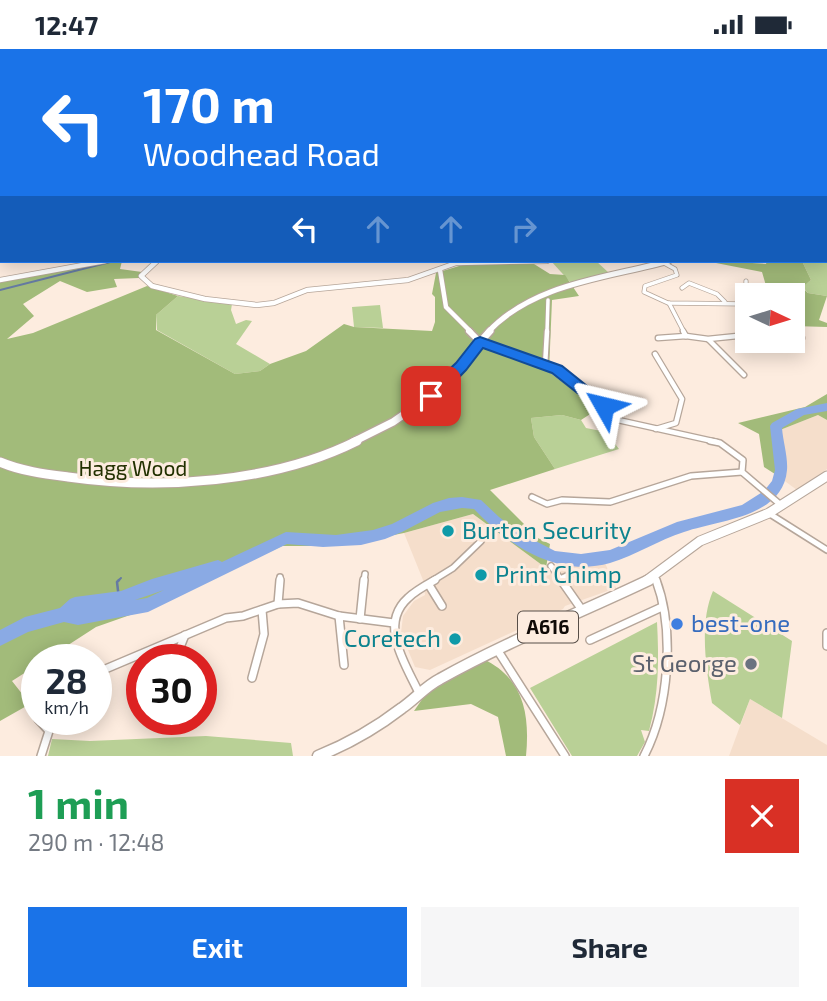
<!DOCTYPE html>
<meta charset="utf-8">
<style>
body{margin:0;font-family:"Exo 2",sans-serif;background:#f6f6f7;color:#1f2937;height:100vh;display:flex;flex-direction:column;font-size:26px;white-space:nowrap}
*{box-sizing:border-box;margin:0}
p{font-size:23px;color:#747a83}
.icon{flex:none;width:38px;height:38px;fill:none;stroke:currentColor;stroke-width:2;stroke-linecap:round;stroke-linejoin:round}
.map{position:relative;height:707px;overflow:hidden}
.sheet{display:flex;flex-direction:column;background:#fff;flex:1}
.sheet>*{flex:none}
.guide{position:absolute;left:0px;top:0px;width:828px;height:214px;box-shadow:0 4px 18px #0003;background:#1a73e8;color:#fff;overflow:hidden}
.needle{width:46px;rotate:94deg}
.tools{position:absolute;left:735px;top:234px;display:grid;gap:14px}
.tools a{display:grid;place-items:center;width:70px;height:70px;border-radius:0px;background:#fff;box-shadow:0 4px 18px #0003;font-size:35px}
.speed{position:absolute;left:21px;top:595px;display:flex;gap:14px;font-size:35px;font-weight:700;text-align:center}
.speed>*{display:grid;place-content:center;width:91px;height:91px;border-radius:50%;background:#fff;box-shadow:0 4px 18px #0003;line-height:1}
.speed small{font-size:18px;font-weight:400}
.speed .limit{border:10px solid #d22;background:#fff;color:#111}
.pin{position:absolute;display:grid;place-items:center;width:60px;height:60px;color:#fff;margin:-30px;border-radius:14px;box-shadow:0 4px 10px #0006}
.me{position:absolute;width:77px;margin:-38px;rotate:307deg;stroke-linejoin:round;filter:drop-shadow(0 0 5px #0008)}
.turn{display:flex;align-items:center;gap:24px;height:147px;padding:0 28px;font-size:32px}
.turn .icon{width:91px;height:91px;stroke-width:2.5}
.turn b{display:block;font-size:49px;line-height:60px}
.lanes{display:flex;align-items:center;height:66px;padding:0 28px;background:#0003;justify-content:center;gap:35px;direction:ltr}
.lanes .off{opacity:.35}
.round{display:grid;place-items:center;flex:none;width:74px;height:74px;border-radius:0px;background:#f6f6f7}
.summary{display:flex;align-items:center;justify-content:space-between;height:119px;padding:0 28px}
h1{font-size:42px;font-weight:700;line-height:52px;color:#1e9e55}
.action{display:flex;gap:14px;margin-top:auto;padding:14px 28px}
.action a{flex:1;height:80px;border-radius:0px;background:#1a73e8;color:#fff;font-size:28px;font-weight:700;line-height:80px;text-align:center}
.action a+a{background:#f6f6f7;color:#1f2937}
.status{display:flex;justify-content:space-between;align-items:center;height:49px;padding:0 35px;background:#fff;direction:ltr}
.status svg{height:19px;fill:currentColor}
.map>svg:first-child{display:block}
</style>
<div class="status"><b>12:47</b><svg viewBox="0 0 49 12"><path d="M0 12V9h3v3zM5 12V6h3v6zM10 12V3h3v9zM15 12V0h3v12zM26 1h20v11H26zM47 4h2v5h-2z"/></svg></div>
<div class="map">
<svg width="827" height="707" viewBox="0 0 827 707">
<rect width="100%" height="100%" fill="#fdecdf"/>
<g fill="#f5decb">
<polygon points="818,366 827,371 827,420 797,441 778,427 780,381"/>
<polygon points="473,465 546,519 605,514 616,539 565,557 563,560 430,621 415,618 401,584 403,567 414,552 425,546 423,531 404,484"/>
<polygon points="750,650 827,696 827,707 729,707"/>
</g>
<g fill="#b9d096">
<polygon points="827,208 827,247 808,244 802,237 811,231 802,212 826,212"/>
<polygon points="551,212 596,212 609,224 571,234"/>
<polygon points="178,247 232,255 231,261 236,275 246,271 252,272 236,295 270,315 260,322 235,325 157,281 156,266"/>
<polygon points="380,256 383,279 354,278 352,258"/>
<polygon points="562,366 581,371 586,379 606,383 619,400 555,420 534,388 531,369"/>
<path d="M713,542L792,592L782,669L750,650L740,676L712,654C706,620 699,574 713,542Z"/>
<path d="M657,573C659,611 659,644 649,682L641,681L645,693L637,707H572L530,639Z"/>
<polygon points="206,687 291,694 293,707 48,707 52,690 90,692"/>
</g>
<g fill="#a2bb7a">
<polygon points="109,212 122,212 120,220 142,223 139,229 114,230 117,238 87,243 60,232 23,255 34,267 7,290 33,284 147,237 178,247 156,266 156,281 235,325 260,322 270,315 306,302 344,275 354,278 432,282 435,273 435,248 432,245 436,224 469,214 493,214 534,215 550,225 565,226 579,247 552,251 549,323 598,360 581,371 562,366 531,369 534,388 555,420 490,441 538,489 550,495 546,519 473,465 404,484 338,497 282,497 150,559 96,578 45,611 37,611 37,616 12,632 30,655 0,672 0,232"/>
<polygon points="720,212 766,215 767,212 802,212 811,231 802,238 808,244 827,247 819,271 827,274 827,278 793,277 793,247 769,247 762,223 716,214"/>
<polygon points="827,345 827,371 818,366 780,381 778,427 764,418 759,385 738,374 805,358"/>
<path d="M483,610C524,629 530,666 526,707H506L498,668L471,655L414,662L425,646Z"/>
</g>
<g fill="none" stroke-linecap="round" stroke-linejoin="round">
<g stroke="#657aa2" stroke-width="2">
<polyline points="0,241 114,212"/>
<polyline points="118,532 121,529"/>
</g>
<polyline stroke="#657aa2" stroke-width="2.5" points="119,550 117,533 119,531"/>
<path fill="#8aaae4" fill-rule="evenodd" d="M827,354V362L804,366L782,379C783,393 788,407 787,421C783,469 718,471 684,483C659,491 636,506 610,514C557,529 509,497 474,460L462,459L440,463L402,483L385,490L361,496L323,498L287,495L148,563L78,576L64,573L28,583L0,597V581L25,568L60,559L70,550L75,548L121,542L152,530L218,511L222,513L286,483L336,486L373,481L392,475L433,454L449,449L462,448L481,451L499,468L522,485L555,502L581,505L610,501L677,473L742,456L764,442L772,432L775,421L770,377L772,374L797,360ZM164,541L147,549L135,551Z"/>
<g stroke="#b6a69a" stroke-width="5">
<g id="minor-far3">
<polyline points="664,214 675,220 677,226 645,237 644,243 668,254 746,255 746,232"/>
<polyline points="682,239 689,234 717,245 725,253"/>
<polyline points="669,254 684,283"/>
<polyline points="547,283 548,251"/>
</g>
</g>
<g stroke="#b6a69a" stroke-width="7">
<g id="minor-far2">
<polyline points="683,282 686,287"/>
<polyline points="658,289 686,287 708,290 747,286"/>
<polyline points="793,289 802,289"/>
<polyline points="709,291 744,326"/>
<polyline points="481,293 557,320 593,347 618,371 717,393"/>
<polyline points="655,305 682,350 676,374 656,380"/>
<polyline points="545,317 547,282"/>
</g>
</g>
<g stroke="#b6a69a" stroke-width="8">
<g id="minor-far1">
<polyline points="710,392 720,394 743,411 742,423 782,457"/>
<polyline points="532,448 547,455 562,451 610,453 691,427 742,423"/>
<polyline points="770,465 827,501"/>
<polyline points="551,517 562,532"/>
<polyline points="655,528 657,532"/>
<polyline points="560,530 573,524"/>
<polyline points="280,532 280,528"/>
<polyline points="364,532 365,525"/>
<polyline points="432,532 453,519 481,492"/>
</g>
</g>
<g stroke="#b6a69a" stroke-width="10">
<g id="minor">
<polyline points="561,531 582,561"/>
<polyline points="429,536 442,557"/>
<polyline points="278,555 280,531"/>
<polyline points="339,567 344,616"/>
<polyline points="360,570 364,531"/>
<polyline points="827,584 827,597"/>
<polyline points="590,591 662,558"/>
<polyline points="498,602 565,707"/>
<polyline points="175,611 185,586"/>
<polyline points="96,624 226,569 243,567 278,555 298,554 339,567 394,574"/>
<polyline points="252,629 264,585 262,561"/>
<path d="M419,644C406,616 378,576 408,549C415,542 426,536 435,531"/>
<polyline points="38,670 49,682 41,707"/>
<path d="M644,707C669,659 675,582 656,531"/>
</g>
</g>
<g stroke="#b6a69a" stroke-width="6">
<g id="tertiary-far1">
<polyline points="157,212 141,227 152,237 205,250 257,256 274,254 307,241 408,231 456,214 547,212"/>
<polyline points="440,221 446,258 471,283"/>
<polyline points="0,231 105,212"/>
</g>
</g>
<g stroke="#b6a69a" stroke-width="9">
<polyline id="tertiary" points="469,282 480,293"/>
</g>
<g stroke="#b6a69a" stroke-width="7">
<path id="primary-far3" d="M488,283C534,234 607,229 669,212"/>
</g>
<g stroke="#b6a69a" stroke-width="10">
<polyline id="primary-far2" points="353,393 393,373 432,346 490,282"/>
</g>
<g stroke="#b6a69a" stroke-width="11">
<g id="primary-far1">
<path d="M0,413C21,422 45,425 68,428C160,441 273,434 357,392"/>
<polyline points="646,532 700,492 769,464 827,427"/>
</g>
</g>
<g stroke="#b6a69a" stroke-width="13">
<path id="primary" d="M318,707C348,695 376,679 402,659C415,650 426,637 440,630C508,592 580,564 649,531"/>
</g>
<use href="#minor-far3" stroke="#fff" stroke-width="3.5"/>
<use href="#minor-far2" stroke="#fff" stroke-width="4.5"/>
<use href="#minor-far1" stroke="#fff" stroke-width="5"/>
<use href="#minor" stroke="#fff" stroke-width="7"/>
<use href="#tertiary-far1" stroke="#fff" stroke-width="4.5"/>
<use href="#tertiary" stroke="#fff" stroke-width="6"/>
<use href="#primary-far3" stroke="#fff" stroke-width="5"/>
<use href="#primary-far2" stroke="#fff" stroke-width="7"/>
<use href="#primary-far1" stroke="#fff" stroke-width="9"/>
<use href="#primary" stroke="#fff" stroke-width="10"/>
</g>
<linearGradient id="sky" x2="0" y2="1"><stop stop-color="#82b0e6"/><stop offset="0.42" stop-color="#fef6f1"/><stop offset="1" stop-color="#fef6f1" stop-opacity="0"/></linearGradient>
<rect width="827" height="170" fill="url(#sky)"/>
<polygon fill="#1a73e8" stroke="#114b97" stroke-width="2" points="480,288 562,317 612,357 610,361 599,361 552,324 483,299 466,321 437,351 425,351 423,347 425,343 456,314 475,290"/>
<g fill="#0f9aa8" stroke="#fdecdf" stroke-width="2.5">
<circle cx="448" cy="482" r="7"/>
<circle cx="481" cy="526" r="7"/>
<circle cx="455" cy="590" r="7"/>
</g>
<circle fill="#3f7fe0" stroke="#fdecdf" stroke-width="2.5" cx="677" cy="575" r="7"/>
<circle fill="#6b7280" stroke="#fdecdf" stroke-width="2.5" cx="751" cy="615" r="7"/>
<g text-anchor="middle" stroke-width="6" stroke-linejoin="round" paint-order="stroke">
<rect fill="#fdecdf" stroke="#574e48" stroke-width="2" x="518" y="562.5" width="60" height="31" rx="5"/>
<g font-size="19" font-weight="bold" fill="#100a07">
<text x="548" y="585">A616</text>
</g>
<g font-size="21" fill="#223000" stroke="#fdecdf">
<text x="133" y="427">Hagg Wood</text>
</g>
<g font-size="24" fill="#0d838f" stroke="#fdecdf" text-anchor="start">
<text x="462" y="490">Burton Security</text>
<text x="495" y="534">Print Chimp</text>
<text x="441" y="598" text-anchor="end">Coretech</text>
</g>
<g font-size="24" fill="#366cbe" stroke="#fdecdf" text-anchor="start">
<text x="691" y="583">best-one</text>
</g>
<g font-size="24" fill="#5b616d" stroke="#fdecdf" text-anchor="end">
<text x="737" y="623">St George</text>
</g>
</g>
</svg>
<div class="tools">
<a><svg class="needle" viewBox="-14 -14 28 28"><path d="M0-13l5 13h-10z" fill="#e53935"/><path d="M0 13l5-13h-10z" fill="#747a83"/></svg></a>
</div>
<div class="speed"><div>28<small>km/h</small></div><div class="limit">30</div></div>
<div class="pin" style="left:431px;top:347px;background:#d93025"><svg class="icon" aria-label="arrive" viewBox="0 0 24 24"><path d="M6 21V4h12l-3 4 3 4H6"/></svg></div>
<svg class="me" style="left:604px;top:357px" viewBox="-20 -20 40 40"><path d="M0-17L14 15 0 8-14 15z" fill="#1a73e8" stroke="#fff" stroke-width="4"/></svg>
<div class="guide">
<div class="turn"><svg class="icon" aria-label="left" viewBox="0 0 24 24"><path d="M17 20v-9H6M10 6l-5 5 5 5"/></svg><div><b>170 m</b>Woodhead Road</div></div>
<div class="lanes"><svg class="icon" aria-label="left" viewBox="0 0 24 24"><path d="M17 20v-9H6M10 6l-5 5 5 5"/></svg><svg class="icon off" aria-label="ahead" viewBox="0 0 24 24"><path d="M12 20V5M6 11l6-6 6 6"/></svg><svg class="icon off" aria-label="ahead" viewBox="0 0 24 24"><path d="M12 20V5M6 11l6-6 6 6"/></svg><svg class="icon off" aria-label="right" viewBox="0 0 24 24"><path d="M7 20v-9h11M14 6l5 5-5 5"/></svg></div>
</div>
</div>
<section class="sheet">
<div class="summary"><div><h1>1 min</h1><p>290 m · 12:48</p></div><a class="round" style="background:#d93025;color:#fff"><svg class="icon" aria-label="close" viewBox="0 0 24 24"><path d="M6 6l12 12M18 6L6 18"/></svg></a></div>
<div class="action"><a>Exit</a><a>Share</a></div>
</section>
